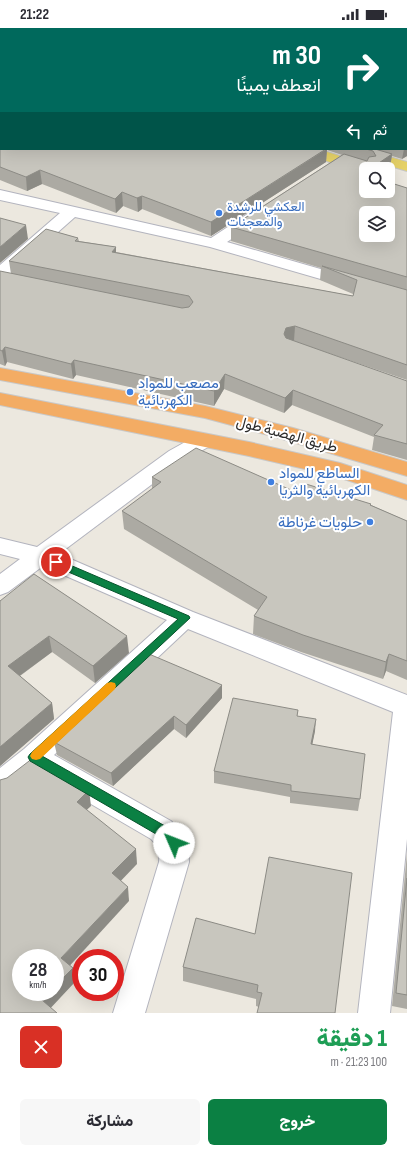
<!DOCTYPE html>
<html lang="ar">
<meta charset="utf-8">
<style>
body{margin:0;font-family:"Sofia Sans Condensed",Vazirmatn,sans-serif;background:#f7f7f7;color:#2b2b33;direction:rtl;height:100vh;display:flex;flex-direction:column;font-size:15px;white-space:nowrap}
*{box-sizing:border-box;margin:0}
p{font-size:13px;color:#7c7c81}
.icon{flex:none;width:22px;height:22px;fill:none;stroke:currentColor;stroke-width:2;stroke-linecap:round;stroke-linejoin:round}
.map{position:relative;height:985px;overflow:hidden;direction:ltr}
.drawer{display:flex;flex-direction:column;background:#fff;flex:1}
.drawer>*{flex:none}
.hud{position:absolute;left:0px;top:0px;width:407px;height:122px;box-shadow:0 4px 16px #0002;direction:rtl;background:#00695c;color:#fff;overflow:hidden}
.tools{position:absolute;left:359px;top:134px;display:grid;gap:8px}
.tools a{display:grid;place-items:center;width:36px;height:36px;border-radius:6px;background:#fff;box-shadow:0 4px 16px #0002;font-size:20px}
.speed{position:absolute;left:12px;top:921px;display:flex;gap:8px;font-size:20px;font-weight:700;text-align:center}
.speed>*{display:grid;place-content:center;width:52px;height:52px;border-radius:50%;background:#fff;box-shadow:0 4px 16px #0002;line-height:1}
.speed small{font-size:10px;font-weight:400}
.speed .limit{border:6px solid #d22;background:#fff;color:#111}
.pin{position:absolute;display:grid;place-items:center;width:34px;height:34px;color:#fff;margin:-17px;border:2px solid #fff;border-radius:50%;box-shadow:0 1px 4px #0007}
.me{position:absolute;width:44px;margin:-22px;rotate:314deg;stroke-linejoin:round;filter:drop-shadow(0 0 3px #0008)}
.turn{display:flex;align-items:center;gap:14px;height:84px;padding:0 20px;font-size:18px}
.turn .icon{width:52px;height:52px;stroke-width:2.5}
.turn b{display:block;font-size:28px;line-height:34px}
.then{display:flex;align-items:center;height:38px;padding:0 20px;background:#0003;gap:8px;font-size:15px}
.round{display:grid;place-items:center;flex:none;width:42px;height:42px;border-radius:6px;background:#f7f7f7}
.summary{display:flex;align-items:center;justify-content:space-between;height:68px;padding:0 20px}
h1{font-size:24px;font-weight:800;line-height:30px;color:#1e9e55}
.cta{display:flex;gap:8px;margin-top:auto;padding:8px 20px}
.cta a{flex:1;height:46px;border-radius:6px;background:#0b8043;color:#fff;font-size:16px;font-weight:800;line-height:46px;text-align:center}
.cta a+a{background:#f7f7f7;color:#2b2b33}
.status{display:flex;justify-content:space-between;align-items:center;height:28px;padding:0 20px;background:#fff;direction:ltr}
.status svg{height:11px;fill:currentColor}
.map>svg:first-child{display:block}
</style>
<div class="status"><b>21:22</b><svg viewBox="0 0 49 12"><path d="M0 12V9h3v3zM5 12V6h3v6zM10 12V3h3v9zM15 12V0h3v12zM26 1h20v11H26zM47 4h2v5h-2z"/></svg></div>
<div class="map">
<svg width="407" height="985" viewBox="0 0 407 985">
<rect width="100%" height="100%" fill="#ece8df"/>
<polygon fill="#c1e59c" points="123,0 407,0 407,32 406,33 406,1"/>
<g fill="none" stroke-linecap="round" stroke-linejoin="round">
<g stroke="#b3b4be" stroke-width="2">
<g id="minor">
<polygon points="0,35 1,35 0,44"/>
<polygon points="406,90 407,90 406,99"/>
<polygon points="0,162 211,210 249,185 255,183 261,185 263,188 261,191 227,214 407,266 407,276 210,219 75,189 6,250 0,251 0,237 60,185 0,172"/>
<path d="M203,406L210,408L213,413L210,418L183,433L59,526L193,584L407,667V811L390,985H358L393,684L188,601L54,727L171,793C187,808 188,812 189,834L145,985H113L159,834L160,820L151,811L36,744L10,764L0,768V740L24,721L167,592L43,538L8,564L0,567V546L20,531L0,526V510L37,519L169,423L196,408Z"/>
</g>
</g>
<g stroke="#c8c8c8" stroke-width="2">
<g id="major">
<polygon points="0,17 1,18 1,26 0,25"/>
<polygon points="296,121 318,121 371,138 373,141 366,141 366,145 361,144 298,124"/>
<polygon points="363,121 407,134 407,143 357,128 355,125 357,122"/>
</g>
</g>
<g stroke="#c8c8c8" stroke-width="2">
<g id="highway">
<polygon points="0,340 205,378 293,400 407,434 407,448 279,410 205,390 0,352"/>
<polygon points="0,365 249,414 340,435 407,457 407,472 335,448 249,428 0,377"/>
</g>
</g>
<use href="#minor" fill="#fff" fill-rule="evenodd"/>
<use href="#major" fill="#e7d369" fill-rule="evenodd"/>
<use href="#highway" fill="#f3ac64" fill-rule="evenodd"/>
</g>
<g fill="#acaaa3" fill-rule="evenodd">
<path d="M0,40H1V121H375L379,122V121H406V100L407,101V128L402,131L392,128L390,139L388,141H366V163H388V154L407,160V352L293,313L407,353V432L372,422L374,409L292,377L284,385L224,361L214,378L76,347L73,351L7,334L5,338L0,336V243L11,246L9,233L46,201L78,210L79,213L116,219V224L353,268V266L320,252L321,240L231,213V199L342,127L327,122L326,134L211,208L142,181L138,184L123,178L116,185L42,156L27,163L0,152ZM366,185H388V207H366Z"/>
<polygon points="152,449 300,466 371,477 407,493 407,652 386,643 383,651 301,624 253,606 254,588 258,582 124,501 122,483 152,461"/>
<polygon points="0,573 129,625 95,655 52,624 20,648 52,675 54,691 0,738"/>
<polygon points="222,670 186,710 174,701 113,758 57,727 54,714"/>
<polygon points="298,682 297,688 315,703 312,716 360,771 358,783 290,775 290,769 214,755 214,743"/>
<polygon points="407,826 407,981 392,978"/>
<polygon points="352,845 259,979 256,978 256,971 183,953 183,939 255,906"/>
</g>
<g fill="#8c8b85">
<polygon points="0,0 5,0 1,1 1,2 0,2"/>
<polygon points="406,116 407,116 407,128 402,131 404,121 406,121"/>
<polygon points="327,121 326,134 211,208 211,194"/>
<polygon points="392,126 390,139 388,141 370,141"/>
<polygon points="40,142 42,156 27,163 26,149"/>
<polygon points="122,164 123,178 116,185 115,171"/>
<polygon points="142,168 142,181 138,184 137,170"/>
<polygon points="26,197 28,211 0,235 0,219"/>
<polygon points="116,219 116,233 112,224"/>
<polygon points="295,298 294,313 285,315 284,306 286,300"/>
<polygon points="5,319 7,334 5,338 2,323"/>
<polygon points="74,332 76,347 73,351 71,336"/>
<polygon points="225,346 224,361 214,378 214,363"/>
<polygon points="293,362 292,377 284,385 285,370"/>
<polygon points="49,608 52,624 11,654 8,638"/>
<polygon points="127,608 129,625 95,655 93,638"/>
<polygon points="389,626 386,643 383,651 386,634"/>
<polygon points="222,657 222,670 186,710 186,697"/>
<polygon points="52,675 54,691 0,738 0,719"/>
<polygon points="174,688 174,701 113,758 111,745"/>
<polygon points="316,691 315,703 310,728 311,716"/>
<polygon points="89,762 91,778 79,789 77,774"/>
<polygon points="136,821 137,836 114,860 112,845"/>
<polygon points="128,859 129,873 64,944 61,930"/>
<polygon points="73,940 75,954 46,985 42,972 50,964 55,964 55,958"/>
</g>
<g fill="#c8c6be" stroke="#8c8b85" fill-rule="evenodd">
<polygon points="0,40 1,40 1,121 326,121 211,194 142,168 137,170 122,164 115,171 40,142 26,149 0,139"/>
<polygon points="406,100 407,101 407,116 406,116"/>
<path d="M366,121H375L392,126L370,141H366V144L363,146L366,147V163H388V154L407,160V249L231,199L344,126L367,133L369,129L376,128L373,123ZM366,185H388V207H366Z"/>
<polygon points="0,190 26,197 0,219"/>
<polygon points="46,201 78,210 75,213 116,219 112,224 353,268 357,252 322,238 407,262 407,337 295,298 286,300 284,306 286,310 407,353 407,416 374,407 383,397 293,362 285,370 225,346 214,363 74,332 71,336 5,319 2,323 0,322 0,243 182,280 189,279 193,274 189,268 9,233"/>
<polygon points="196,420 300,466 306,456 371,476 370,477 407,493 407,633 389,626 386,634 303,607 254,588 267,569 122,483 161,454 152,449"/>
<polygon points="34,546 127,608 93,638 49,608 8,638 52,675 0,719 0,573"/>
<polygon points="149,626 222,657 186,697 174,688 111,745 54,714"/>
<polygon points="233,670 298,682 297,688 316,691 311,716 365,726 360,771 291,763 291,757 214,743"/>
<polygon points="33,730 89,762 77,774 136,821 112,845 128,859 61,930 73,940 55,958 55,930 21,930 21,964 50,964 42,972 57,985 0,985 0,752 7,750"/>
<polygon points="269,829 352,845 335,985 257,985 262,965 257,964 258,957 183,939 196,890 255,906"/>
<polygon points="407,850 407,967 396,965"/>
</g>
<polygon fill="#0b8043" stroke="#07532c" points="56,531 189,588 190,590 42,728 165,798 178,812 180,815 178,819 174,821 170,819 156,806 30,733 28,729 30,726 178,591 52,537 51,534"/>
<polygon fill="#f59e0b" points="111,654 115,655 116,658 115,661 40,731 36,732 32,731 30,728 32,724 107,655"/>
<g fill="#3f7fe0" stroke="#fff" stroke-width="1.5">
<circle cx="219" cy="185" r="4"/>
<circle cx="130" cy="364" r="4"/>
<circle cx="271" cy="454" r="4"/>
<circle cx="370" cy="494" r="4"/>
</g>
<g text-anchor="middle" stroke-width="4" stroke-linejoin="round" paint-order="stroke">
<g font-size="13" fill="#366cbe" stroke="#fff" text-anchor="start">
<text x="227" y="183">العكشي للرشدة<tspan x="227" dy="15">والمعجنات</tspan></text>
</g>
<g font-size="15" fill="#366cbe" stroke="#fff" text-anchor="start">
<text x="138" y="360">مصعب للمواد<tspan x="138" dy="17">الكهربائية</tspan></text>
<text x="279" y="450">الساطع للمواد<tspan x="279" dy="17">الكهربائية والثريا</tspan></text>
<text x="362" y="499" text-anchor="end">حلويات غرناطة</text>
</g>
<g font-size="15" fill="#2c2c2c" stroke="#fff">
<text transform="translate(287 406) rotate(15)" y="5">طريق الهضبة طول</text>
</g>
</g>
</svg>
<div class="tools">
<a><svg class="icon" aria-label="search" viewBox="0 0 24 24"><circle cx="10" cy="10" r="6"/><path d="M15 15l6 6"/></svg></a>
<a><svg class="icon" aria-label="layers" viewBox="0 0 24 24"><path d="M12 4l9 5-9 5-9-5zM3 14l9 5 9-5"/></svg></a>
</div>
<div class="speed"><div>28<small>km/h</small></div><div class="limit">30</div></div>
<div class="pin" style="left:56px;top:534px;background:#d93025"><svg class="icon" aria-label="arrive" viewBox="0 0 24 24"><path d="M6 21V4h12l-3 4 3 4H6"/></svg></div>
<svg class="me" style="left:174px;top:815px" viewBox="-20 -20 40 40"><circle r="19" fill="#fff"/><path d="M0-13L10 11 0 6-10 11z" fill="#0b8043"/></svg>
<div class="hud">
<div class="turn"><svg class="icon" aria-label="right" viewBox="0 0 24 24"><path d="M7 20v-9h11M14 6l5 5-5 5"/></svg><div><b>30 m</b>انعطف يمينًا</div></div>
<div class="then">ثم<svg class="icon" aria-label="left" viewBox="0 0 24 24"><path d="M17 20v-9H6M10 6l-5 5 5 5"/></svg></div>
</div>
</div>
<section class="drawer">
<div class="summary"><div><h1>1 دقيقة</h1><p>100 m · 21:23</p></div><a class="round" style="background:#d93025;color:#fff"><svg class="icon" aria-label="close" viewBox="0 0 24 24"><path d="M6 6l12 12M18 6L6 18"/></svg></a></div>
<div class="cta"><a>خروج</a><a>مشاركة</a></div>
</section>
